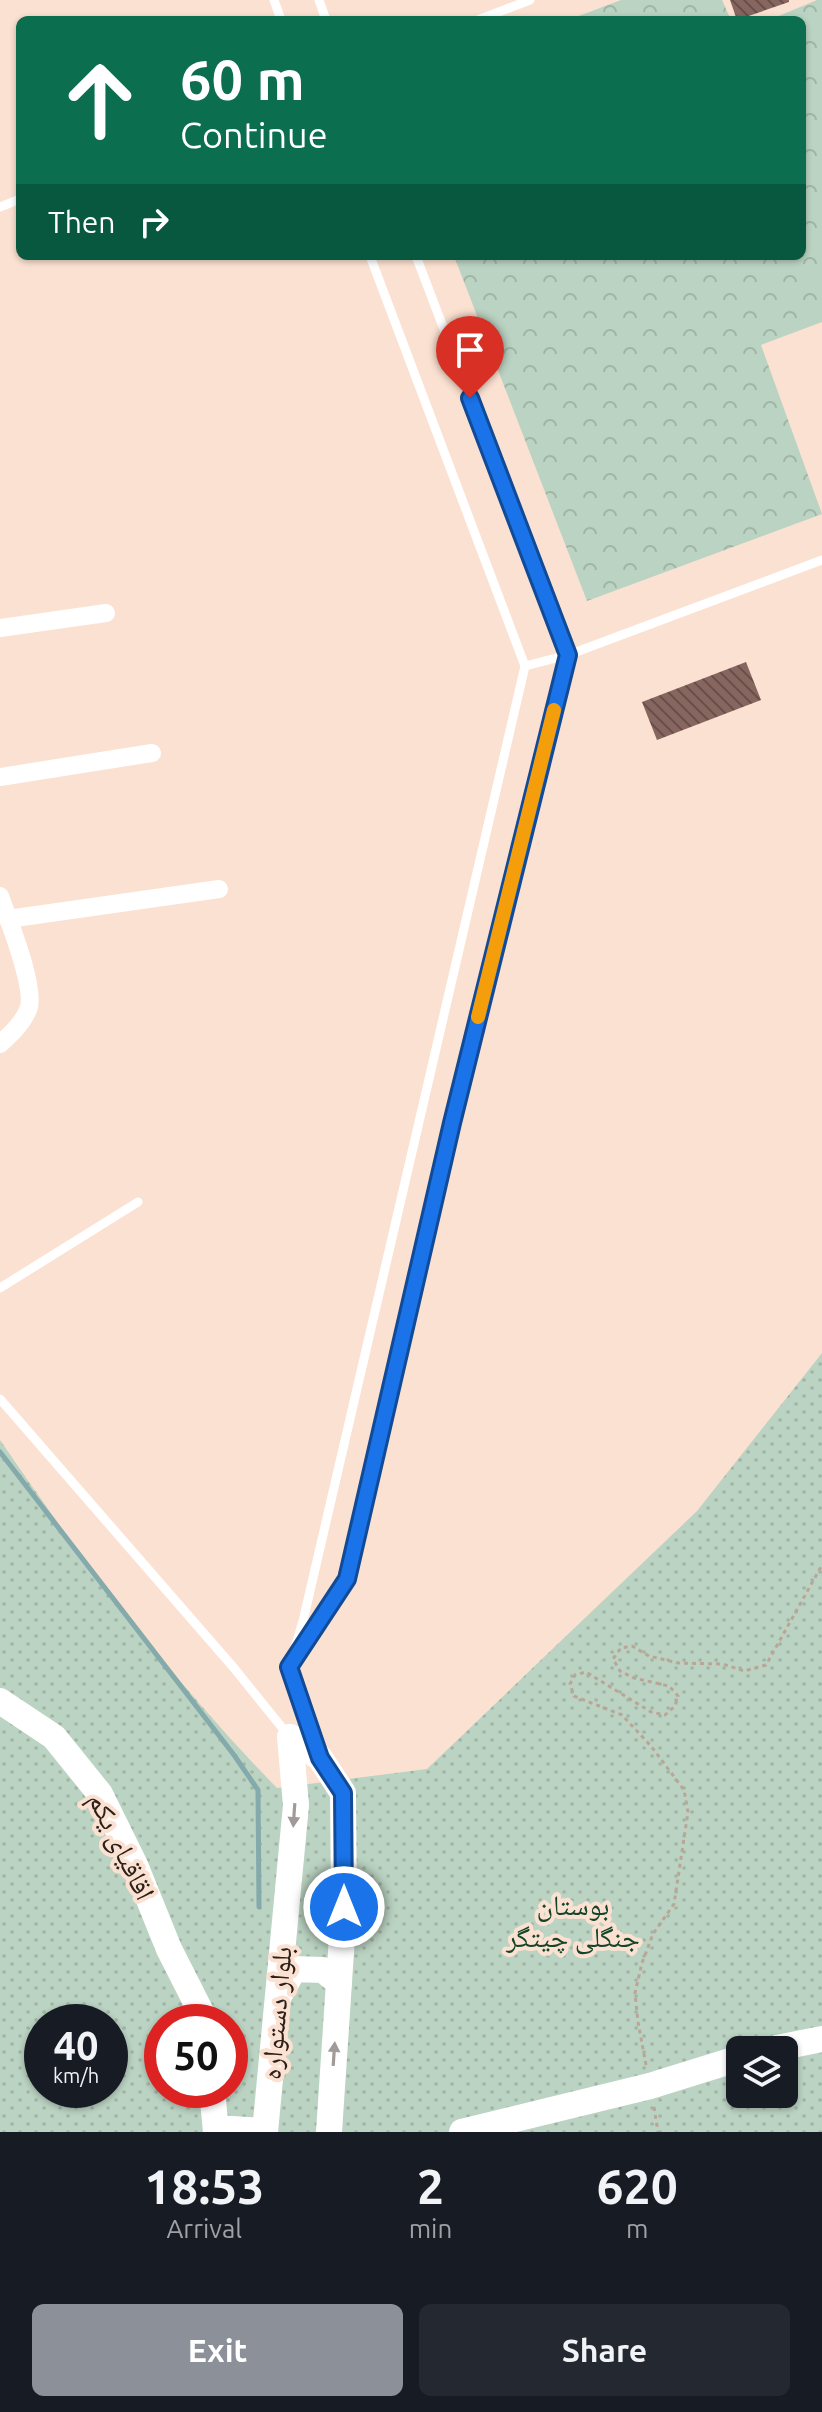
<!DOCTYPE html>
<meta charset="utf-8">
<style>
body{margin:0;font-family:Ubuntu,"Noto Naskh Arabic",sans-serif;background:#242831;color:#f1f3f6;height:100vh;display:flex;flex-direction:column;font-size:30px;white-space:nowrap}
*{box-sizing:border-box;margin:0}
p{font-size:26px;color:#9ea1a6}
.icon{flex:none;width:44px;height:44px;fill:none;stroke:currentColor;stroke-width:2;stroke-linecap:round;stroke-linejoin:round}
.map{position:relative;height:2132px;overflow:hidden}
.details{display:flex;flex-direction:column;background:#171b24;flex:1}
.details>*{flex:none}
.guide{position:absolute;left:16px;top:16px;width:790px;height:244px;border-radius:12px;box-shadow:0 2px 6px #0004;background:#0b6e4f;color:#fff;overflow:hidden}
.buttons{position:absolute;left:726px;top:2036px;display:grid;gap:16px}
.buttons a{display:grid;place-items:center;width:72px;height:72px;border-radius:12px;background:#171b24;box-shadow:0 2px 6px #0004;font-size:40px}
.speed{position:absolute;left:24px;top:2004px;display:flex;gap:16px;font-size:40px;font-weight:700;text-align:center}
.speed>*{display:grid;place-content:center;width:104px;height:104px;border-radius:50%;background:#171b24;box-shadow:0 2px 6px #0004;line-height:1}
.speed small{font-size:20px;font-weight:400}
.speed .limit{border:12px solid #d22;background:#fff;color:#111}
.pin{position:absolute;display:grid;place-items:center;width:68px;height:68px;color:#fff;margin:-82px -34px;border-radius:50% 50% 50% 0;rotate:-45deg;box-shadow:0 0 8px #0007}
.pin .icon{rotate:45deg}
.me{position:absolute;width:88px;margin:-44px;rotate:0deg;stroke-linejoin:round;filter:drop-shadow(0 0 6px #0008)}
.turn{display:flex;align-items:center;gap:28px;height:168px;padding:0 32px;font-size:36px}
.turn .icon{width:104px;height:104px;stroke-width:2.5}
.turn b{display:block;font-size:56px;line-height:68px}
.then{display:flex;align-items:center;height:76px;padding:0 32px;background:#0003;gap:16px;font-size:30px}
.eta{display:flex;justify-content:space-evenly;align-items:center;height:136px;text-align:center}
.eta b{font-size:48px;font-weight:700;line-height:56px}
.cta{display:flex;gap:16px;margin-top:auto;padding:16px 32px}
.cta a{flex:1;height:92px;border-radius:12px;background:#8c9099;color:#fff;font-size:32px;font-weight:700;line-height:92px;text-align:center}
.cta a+a{background:#242831;color:#f1f3f6}
.map>svg:first-child{display:block}
</style>
<div class="map">
<svg width="822" height="2132" viewBox="0 0 822 2132">
<defs>
<pattern id="grass-dots" width="8" height="8" patternUnits="userSpaceOnUse" patternTransform="scale(2)"><rect width="8" height="8" fill="#bbd3c2"/><path d="M2 2h.1M6 6h.1" fill="none" stroke="#a1b5a6" stroke-width="1.8" stroke-linecap="round"/></pattern>
<pattern id="forest-crowns" width="20" height="18" patternUnits="userSpaceOnUse" patternTransform="scale(2)"><rect width="20" height="18" fill="#bbd3c2"/><path d="M2 6a3 3 0 1 1 6 0M12 15a3 3 0 1 1 6 0" fill="none" stroke="#a1b5a6"/></pattern>
<pattern id="building-back-hatch" width="6" height="6" patternUnits="userSpaceOnUse" patternTransform="scale(2)"><rect width="6" height="6" fill="#876660"/><path d="M-1 5l2 2M0 0l6 6M5-1l2 2" fill="none" stroke="#684f4a"/></pattern>
</defs>
<rect width="100%" height="100%" fill="#fbe1d1"/>
<path fill="url(#grass-dots)" fill-rule="evenodd" d="M822,1353V2132H0V1440C84,1563 173,1682 277,1788L427,1769L697,1511ZM42,2022H110V2090H42ZM162,2022H230V2090H162ZM740,2050H784V2094H740Z"/>
<g fill="url(#forest-crowns)">
<polygon points="621,0 722,0 731,20 568,20"/>
<polygon points="817,0 822,0 822,322 761,345 822,514 587,601 454,256 802,256 802,20 769,20"/>
</g>
<g fill="none" stroke-linecap="round" stroke-linejoin="round">
<polyline stroke="#84aaab" stroke-width="5" points="0,1452 234,1755 258,1790 259,1907"/>
</g>
<g fill="url(#building-back-hatch)">
<polygon points="730,0 789,0 789,2 737,20"/>
<polygon points="746,662 761,700 657,740 642,702"/>
</g>
<g fill="none" stroke-linecap="round" stroke-linejoin="round">
<g stroke="#baa597" stroke-width="3" stroke-dasharray="4 4" stroke-linecap="butt">
<polyline points="646,2065 638,2022 635,1993 642,1963 653,1934 674,1904 688,1812 684,1790 651,1746 622,1715 574,1696 570,1684 575,1675 586,1672 651,1712 665,1715 675,1706 678,1696 669,1686 634,1678 620,1671 613,1659 621,1648 632,1646 649,1656 678,1663 723,1664 744,1671 766,1665 822,1565"/>
<polyline points="654,2107 658,2132"/>
</g>
<g stroke="#fff" stroke-width="9">
<polyline points="274,0 281,20"/>
<polyline points="319,0 326,20"/>
<polyline points="478,20 530,0"/>
<polyline points="0,207 20,199"/>
<polyline points="525,666 568,655 822,560"/>
<polyline points="0,1288 138,1202"/>
<polyline points="0,1399 234,1668 288,1735"/>
<polyline points="294,1659 347,1579 452,1123 568,655 416,256"/>
<polyline points="317,1748 289,1667 303,1621 525,666 370,256"/>
</g>
<g stroke="#fff" stroke-width="18">
<polyline points="0,628 106,613"/>
<polyline points="0,777 152,753"/>
<path d="M0,896C8,919 37,989 28,1010C22,1024 11,1034 0,1044"/>
<polyline points="8,919 219,889"/>
</g>
<g stroke="#fff" stroke-width="26">
<polyline points="0,1701 54,1737 100,1794 135,1865 169,1949 202,2014 203,2022"/>
<polyline points="290,1737 320,1758 343,1793 344,1907 329,2132"/>
<polyline points="279,1996 294,1969 323,1970 339,1983"/>
<polyline points="767,2050 822,2039"/>
<polyline points="212,2090 216,2132"/>
<polyline points="217,2128 265,2131"/>
<polyline points="265,2132 296,1805 290,1737"/>
<polyline points="462,2132 650,2086 740,2058"/>
</g>
</g>
<defs><path id="oneway-solid" d="M-6-.8H1V-3.2L6.5 0L1 3.2V.8H-6Z" transform="scale(2)"/></defs>
<g fill="#a09b98">
<use href="#oneway-solid" transform="translate(294 1815) rotate(94)"/>
<use href="#oneway-solid" transform="translate(334 2054) rotate(-86)"/>
</g>
<g fill="none" stroke-linecap="round" stroke-linejoin="round">
<g stroke="#114b97" stroke-width="20">
<polyline id="route" points="344,1907 343,1793 320,1758 289,1667 347,1579 452,1123 568,655 470,398"/>
</g>
<use href="#route" stroke="#1a73e8" stroke-width="14"/>
<polyline stroke="#f59e0b" stroke-width="14" points="478,1017 554,710"/>
</g>
<g text-anchor="middle" stroke-width="8" stroke-linejoin="round" paint-order="stroke">
<g font-size="28" fill="#2c2019" stroke="#fbe1d1">
<text transform="translate(122 1846) rotate(64)" y="10">اقاقیای یکم</text>
<text transform="translate(276 2013) rotate(-85)" y="10">بلوار دستواره</text>
</g>
<g font-size="28" fill="#144429" stroke="#fbe1d1">
<text x="573" y="1915">بوستان<tspan x="573" dy="32">جنگلی چیتگر</tspan></text>
</g>
</g>
</svg>
<div class="buttons">
<a><svg class="icon" aria-label="layers" viewBox="0 0 24 24"><path d="M12 4l9 5-9 5-9-5zM3 14l9 5 9-5"/></svg></a>
</div>
<div class="speed"><div>40<small>km/h</small></div><div class="limit">50</div></div>
<div class="pin" style="left:470px;top:398px;background:#d93025"><svg class="icon" aria-label="arrive" viewBox="0 0 24 24"><path d="M6 21V4h12l-3 4 3 4H6"/></svg></div>
<svg class="me" style="left:344px;top:1907px" viewBox="-20 -20 40 40"><circle r="17" fill="#1a73e8" stroke="#fff" stroke-width="3"/><path d="M0-11L8 9 0 5-8 9z" fill="#fff"/></svg>
<div class="guide">
<div class="turn"><svg class="icon" aria-label="ahead" viewBox="0 0 24 24"><path d="M12 20V5M6 11l6-6 6 6"/></svg><div><b>60 m</b>Continue</div></div>
<div class="then">Then<svg class="icon" aria-label="right" viewBox="0 0 24 24"><path d="M7 20v-9h11M14 6l5 5-5 5"/></svg></div>
</div>
</div>
<section class="details">
<div class="eta">
<div><b>18:53</b><p>Arrival</p></div>
<div><b>2</b><p>min</p></div>
<div><b>620</b><p>m</p></div>
</div>
<div class="cta"><a>Exit</a><a>Share</a></div>
</section>
